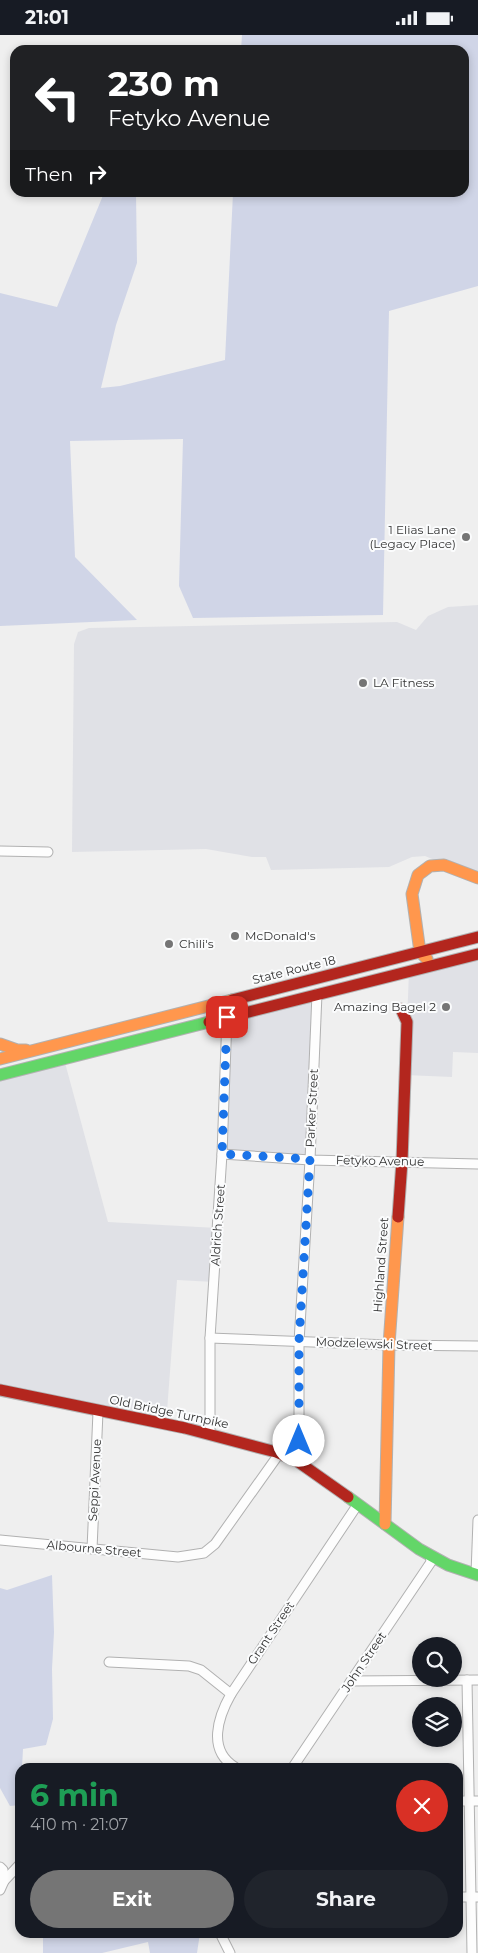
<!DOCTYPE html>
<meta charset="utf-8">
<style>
body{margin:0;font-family:Montserrat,sans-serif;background:#20242c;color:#f1f3f6;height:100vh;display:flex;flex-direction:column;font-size:19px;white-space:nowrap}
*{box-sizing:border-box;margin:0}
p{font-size:16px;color:#9ea1a6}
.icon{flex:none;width:28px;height:28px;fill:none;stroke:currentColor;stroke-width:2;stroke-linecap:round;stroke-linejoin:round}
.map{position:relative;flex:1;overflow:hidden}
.panel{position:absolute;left:15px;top:1728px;width:448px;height:175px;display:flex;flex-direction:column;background:#171b24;border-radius:15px;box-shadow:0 2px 8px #0003}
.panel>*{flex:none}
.top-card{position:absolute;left:10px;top:10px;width:459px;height:152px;border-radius:15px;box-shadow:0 2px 8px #0003;background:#202124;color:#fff;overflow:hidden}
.buttons{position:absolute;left:412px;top:1602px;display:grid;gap:10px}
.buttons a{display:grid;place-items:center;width:50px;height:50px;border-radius:50%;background:#171b24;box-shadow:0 2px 8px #0003;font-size:25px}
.pin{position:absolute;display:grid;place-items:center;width:42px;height:42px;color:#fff;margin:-21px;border-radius:10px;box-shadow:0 2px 8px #0006}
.me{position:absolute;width:55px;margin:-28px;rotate:0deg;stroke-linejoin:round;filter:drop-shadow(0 0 4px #0008)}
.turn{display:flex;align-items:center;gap:18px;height:105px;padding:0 15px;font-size:22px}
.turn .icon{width:65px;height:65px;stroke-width:2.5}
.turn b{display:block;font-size:35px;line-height:42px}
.then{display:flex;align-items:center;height:48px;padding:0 15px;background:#0003;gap:10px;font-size:19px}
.round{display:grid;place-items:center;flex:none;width:52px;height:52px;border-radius:26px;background:#20242c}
.summary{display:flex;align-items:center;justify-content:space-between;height:85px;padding:0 15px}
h1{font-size:30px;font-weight:700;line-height:38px;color:#1e9e55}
.action{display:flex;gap:10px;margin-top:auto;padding:10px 15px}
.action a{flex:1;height:58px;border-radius:30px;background:#757575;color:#fff;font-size:20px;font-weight:700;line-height:58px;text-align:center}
.action a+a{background:#20242c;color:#f1f3f6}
.status{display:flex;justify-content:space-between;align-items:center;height:35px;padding:0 25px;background:#171b24;direction:ltr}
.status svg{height:14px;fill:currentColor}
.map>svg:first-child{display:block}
</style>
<div class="status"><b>21:01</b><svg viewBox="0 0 49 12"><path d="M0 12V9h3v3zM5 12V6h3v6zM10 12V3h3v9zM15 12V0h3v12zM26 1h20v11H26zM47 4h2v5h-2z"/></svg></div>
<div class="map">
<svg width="478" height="1918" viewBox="0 0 478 1918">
<rect width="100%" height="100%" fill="#efefef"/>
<g fill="#e0e1e6">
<polygon points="478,570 478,843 425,821 412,822 389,832 271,835 266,822 252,822 206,814 72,817 74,609 78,597 89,593 397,587 416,595 428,581 448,572"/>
<polygon points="478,919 478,1018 453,1017 452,1042 405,1040 409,936"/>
<polygon points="317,959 310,1125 222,1119 227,982"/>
<polygon points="64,1024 108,1187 217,1193 214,1247 177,1245 166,1389 0,1355 0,1040"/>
</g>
<g fill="#d0d5e7">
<polygon points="242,0 478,0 478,251 389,276 383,580 193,583 179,551 183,404 70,406 75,522 137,585 0,591 0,258 57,272 104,158 136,158 137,228 116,290 101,353 120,351 225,325 233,158 464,158 464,15 241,15"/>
<polygon points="52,1540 54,1597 52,1634 53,1684 46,1710 23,1714 22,1732 20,1732 20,1770 10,1771 0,1753 0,1553 7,1555"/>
<polygon points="43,1898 200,1898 197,1918 150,1918 148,1907 102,1918 43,1918"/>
</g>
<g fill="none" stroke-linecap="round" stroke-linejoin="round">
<g stroke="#b1b1b1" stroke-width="11">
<g id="street">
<polyline points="0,816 48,817"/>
<polyline points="222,1119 310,1125 478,1129"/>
<polyline points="210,1303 389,1310 478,1311"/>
<polyline points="210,1398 210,1303 222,1119 227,982"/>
<polyline points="299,1426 299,1307 310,1125 317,959"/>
<polyline points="0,1505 178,1522 204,1518 215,1509 279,1419"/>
<polyline points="92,1514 98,1377"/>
<polyline points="476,1539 478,1485"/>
<polyline points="109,1627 189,1631 201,1635 231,1659"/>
<polyline points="467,1645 472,1918"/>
<polyline points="351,1646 478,1645"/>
<path d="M235,1732C207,1715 218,1682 231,1659L358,1469"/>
<polyline points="293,1732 431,1527 430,1520"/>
<polyline points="458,1766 478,1766"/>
<polyline points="0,1832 3,1835 4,1846"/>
<polyline points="0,1855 4,1846 20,1829"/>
<polyline points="458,1862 478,1862"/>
<polyline points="220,1898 230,1918"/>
</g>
</g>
<g stroke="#b1b1b1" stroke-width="13">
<g id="fast">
<polyline points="0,1040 209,987"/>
<polyline points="348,1462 419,1514 448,1530 478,1540"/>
</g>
</g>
<g stroke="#b1b1b1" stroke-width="13">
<g id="slow">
<polyline points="427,924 420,917 412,859 418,840 430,831 444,830 478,843"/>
<polyline points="0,1009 17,1015 26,1015"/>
<polyline points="0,1024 232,965"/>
<polyline points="385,1489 389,1310 398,1182"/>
</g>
</g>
<g stroke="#b1b1b1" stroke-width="13">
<g id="jam">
<polyline points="232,965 478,902"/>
<polyline points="209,987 478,919"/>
<polyline points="398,1182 402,1126 407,987 401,974"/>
<polyline points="0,1355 185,1393 276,1417 297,1426 348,1462"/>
</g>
</g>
<use href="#street" stroke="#fdfdfd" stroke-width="9"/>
<use href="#fast" stroke="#63d668" stroke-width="11"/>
<use href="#slow" stroke="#ff974d" stroke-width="11"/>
<use href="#jam" stroke="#b3261e" stroke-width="11"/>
</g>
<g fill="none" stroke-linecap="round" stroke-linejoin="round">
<polyline stroke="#1a73e8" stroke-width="9" stroke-dasharray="0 16.2" points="227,982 222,1119 310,1124 299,1306 299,1406"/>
</g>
<g fill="#757575" stroke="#fbfcfd" stroke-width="2">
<circle cx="466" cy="502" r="5"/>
<circle cx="363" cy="648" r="5"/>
<circle cx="235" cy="901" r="5"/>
<circle cx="169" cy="909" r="5"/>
<circle cx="446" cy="972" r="5"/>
</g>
<g text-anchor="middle" stroke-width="4" stroke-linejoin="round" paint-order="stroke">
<g font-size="12" fill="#333" stroke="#fbfcfd" text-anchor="start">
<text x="456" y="499" text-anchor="end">1 Elias Lane<tspan x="456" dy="14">(Legacy Place)</tspan></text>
<text x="373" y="652">LA Fitness</text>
<text x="245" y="905">McDonald's</text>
<text x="179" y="913">Chili's</text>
<text x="436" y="976" text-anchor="end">Amazing Bagel 2</text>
</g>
<g font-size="12" fill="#333" stroke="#fbfcfd">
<text transform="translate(294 935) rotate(-14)" y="4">State Route 18</text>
<text transform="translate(312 1073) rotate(-87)" y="4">Parker Street</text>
<text transform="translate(380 1126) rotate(1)" y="4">Fetyko Avenue</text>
<text transform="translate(218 1190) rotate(-86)" y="4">Aldrich Street</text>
<text transform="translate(381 1230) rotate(-86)" y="4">Highland Street</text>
<text transform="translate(374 1309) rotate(2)" y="4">Modzelewski Street</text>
<text transform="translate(169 1377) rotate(12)" y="4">Old Bridge Turnpike</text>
<text transform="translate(95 1445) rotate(-87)" y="4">Seppi Avenue</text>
<text transform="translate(94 1514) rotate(5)" y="4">Albourne Street</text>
<text transform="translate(271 1598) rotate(-56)" y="4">Grant Street</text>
<text transform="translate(364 1627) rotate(-56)" y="4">John Street</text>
</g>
</g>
</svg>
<div class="buttons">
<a><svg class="icon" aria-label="search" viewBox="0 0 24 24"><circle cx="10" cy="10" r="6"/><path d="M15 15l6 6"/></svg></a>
<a><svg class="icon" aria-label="layers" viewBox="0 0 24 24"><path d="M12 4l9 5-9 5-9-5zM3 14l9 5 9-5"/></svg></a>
</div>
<div class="pin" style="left:227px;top:982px;background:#d93025"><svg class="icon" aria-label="arrive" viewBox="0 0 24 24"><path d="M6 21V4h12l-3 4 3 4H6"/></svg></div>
<svg class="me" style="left:299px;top:1406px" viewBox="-20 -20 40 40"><circle r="19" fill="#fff"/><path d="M0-13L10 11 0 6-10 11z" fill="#1a73e8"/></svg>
<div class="top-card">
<div class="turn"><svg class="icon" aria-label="left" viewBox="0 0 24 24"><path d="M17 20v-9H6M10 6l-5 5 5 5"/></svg><div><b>230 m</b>Fetyko Avenue</div></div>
<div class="then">Then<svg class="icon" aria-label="right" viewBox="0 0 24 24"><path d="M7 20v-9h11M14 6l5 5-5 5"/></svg></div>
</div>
<section class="panel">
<div class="summary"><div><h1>6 min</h1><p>410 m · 21:07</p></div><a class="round" style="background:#d93025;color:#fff"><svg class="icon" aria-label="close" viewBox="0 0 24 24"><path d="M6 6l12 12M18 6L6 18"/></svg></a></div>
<div class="action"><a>Exit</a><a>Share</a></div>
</section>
</div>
